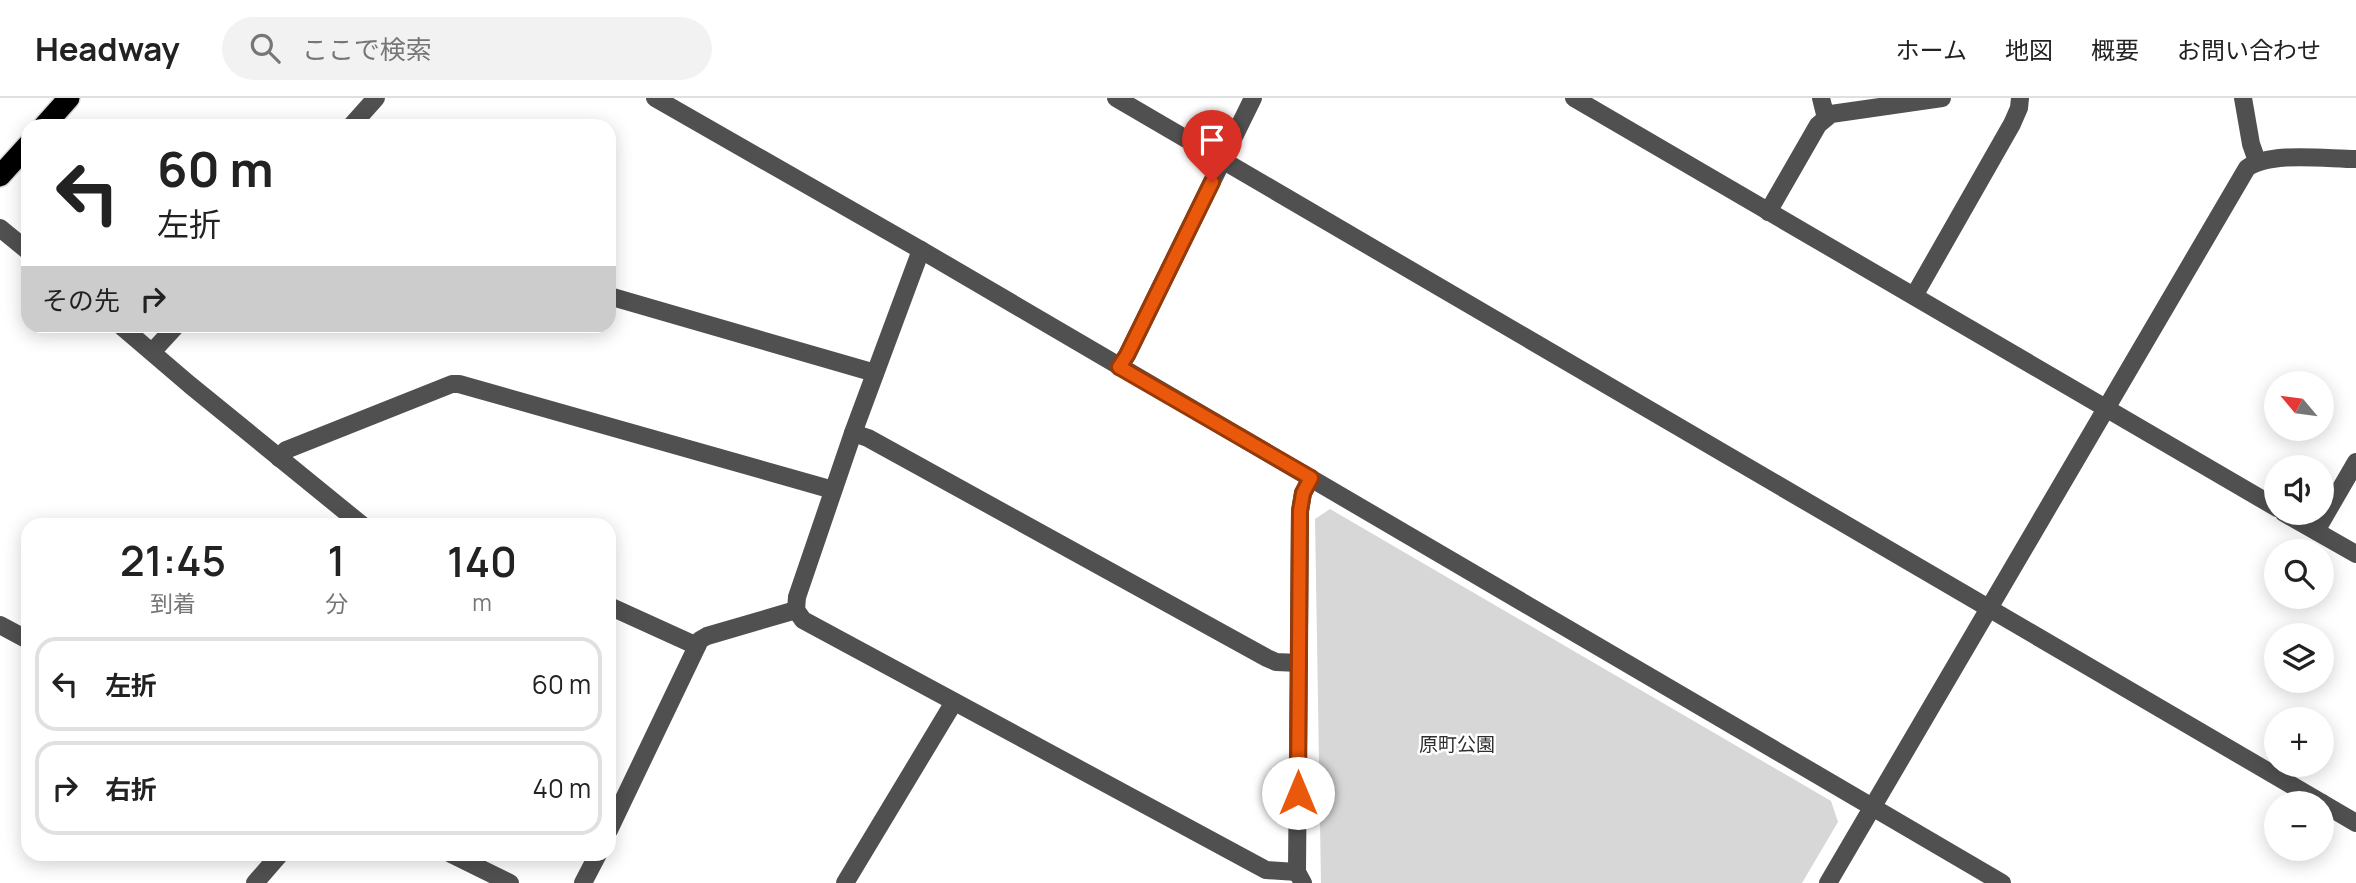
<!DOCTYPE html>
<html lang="ja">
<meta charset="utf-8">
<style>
body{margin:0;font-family:Manrope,"Noto Sans JP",sans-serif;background:#f2f2f2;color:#222;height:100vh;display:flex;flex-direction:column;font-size:26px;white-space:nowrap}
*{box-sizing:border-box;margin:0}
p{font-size:23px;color:#767676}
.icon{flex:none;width:38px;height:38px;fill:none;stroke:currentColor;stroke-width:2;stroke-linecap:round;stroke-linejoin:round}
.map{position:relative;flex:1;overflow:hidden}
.side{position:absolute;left:21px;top:420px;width:595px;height:343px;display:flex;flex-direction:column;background:#fff;border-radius:21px;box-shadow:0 4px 18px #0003}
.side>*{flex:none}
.hud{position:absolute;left:21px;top:21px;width:595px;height:214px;border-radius:21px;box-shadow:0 4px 18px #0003;background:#fff;color:#222;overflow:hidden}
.needle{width:46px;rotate:299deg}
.controls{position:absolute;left:2264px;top:273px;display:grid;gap:14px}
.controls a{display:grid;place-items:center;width:70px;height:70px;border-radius:50%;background:#fff;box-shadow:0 4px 18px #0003;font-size:35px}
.pin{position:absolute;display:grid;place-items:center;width:60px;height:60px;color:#fff;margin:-72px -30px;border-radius:50% 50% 50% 0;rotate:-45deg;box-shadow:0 0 7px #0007}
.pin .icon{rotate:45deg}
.me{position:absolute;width:77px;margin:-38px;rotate:0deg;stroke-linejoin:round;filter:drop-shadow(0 0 5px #0008)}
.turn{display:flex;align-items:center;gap:24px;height:147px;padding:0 21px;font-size:32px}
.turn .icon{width:91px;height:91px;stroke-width:2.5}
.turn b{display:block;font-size:49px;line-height:60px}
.then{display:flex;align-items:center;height:66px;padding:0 21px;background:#0003;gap:14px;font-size:26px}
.eta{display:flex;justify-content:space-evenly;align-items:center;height:119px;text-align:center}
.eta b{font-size:42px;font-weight:600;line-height:49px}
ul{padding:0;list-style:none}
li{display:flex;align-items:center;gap:21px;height:94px;margin:0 14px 10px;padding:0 7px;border:4px solid #e0e0e0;border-radius:21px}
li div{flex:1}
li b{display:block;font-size:26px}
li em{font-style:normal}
header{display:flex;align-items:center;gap:42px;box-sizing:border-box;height:98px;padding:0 35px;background:#fff;border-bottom:2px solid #e0e0e0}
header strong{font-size:33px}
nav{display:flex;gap:38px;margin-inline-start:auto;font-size:24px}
.search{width:490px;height:63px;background:#f2f2f2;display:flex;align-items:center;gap:18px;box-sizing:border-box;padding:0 24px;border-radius:38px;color:#767676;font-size:26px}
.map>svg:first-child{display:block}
</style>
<header>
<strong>Headway</strong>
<div class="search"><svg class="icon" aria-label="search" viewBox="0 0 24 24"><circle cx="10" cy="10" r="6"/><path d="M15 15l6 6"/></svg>ここで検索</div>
<nav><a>ホーム</a><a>地図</a><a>概要</a><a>お問い合わせ</a></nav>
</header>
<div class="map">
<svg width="2356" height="785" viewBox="0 0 2356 785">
<rect width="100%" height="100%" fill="#fff"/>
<polygon fill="#d7d7d7" points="1330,411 1831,703 1838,724 1802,785 1321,785 1315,421"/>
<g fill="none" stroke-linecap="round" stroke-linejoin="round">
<g stroke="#dbdbdb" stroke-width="24">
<g id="highway">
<polyline points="44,28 69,0"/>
<polyline points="0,78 28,47"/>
</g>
</g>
<g stroke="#505050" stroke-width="18">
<polyline points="655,0 921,152 2002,785"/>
<polyline points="1116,0 2322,705"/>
<polyline points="1574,0 2277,410"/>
<polyline points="1821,0 1826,20"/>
<polyline points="2243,0 2251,46 2257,63"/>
<polyline points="351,28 376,0"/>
<polyline points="1768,114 1818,27 1831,16 1942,0"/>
<polyline points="0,130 28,153"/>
<polyline points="921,152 853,335 797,499 796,512 803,522 1266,772 1297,774"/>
<polyline points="609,198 875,275"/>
<polyline points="1914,198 2012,26 2019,10 2020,0"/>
<polyline points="121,228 190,287 362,427"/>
<polyline points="153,253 176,228"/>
<polyline points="1119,269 1127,257 1253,0"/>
<polyline points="853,335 868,340 1267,560 1276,564 1299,565"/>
<polyline points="279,360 286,352 452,286 459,286 833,392"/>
<polyline points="2284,415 2356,456"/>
<polyline points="2316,433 2356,364"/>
<polyline points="609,508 697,548"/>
<polyline points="0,527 28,542"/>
<polyline points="2322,705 2356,725"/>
<polyline points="609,732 700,542 707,538 796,512"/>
<polyline points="451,756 510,785"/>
<polyline points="255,785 280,756"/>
<polyline points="583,785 598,756"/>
<polyline points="845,785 954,604"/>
<polyline points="1303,785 1297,774 1300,413 1303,395 1311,380"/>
<path d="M1828,785L2247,70C2271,53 2326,61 2356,61"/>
</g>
<use href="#highway" stroke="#000" stroke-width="21"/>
</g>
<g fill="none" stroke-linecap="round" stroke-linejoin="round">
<g stroke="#983908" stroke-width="18">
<polyline id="route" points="1212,84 1127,257 1119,269 1311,380 1303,395 1300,413 1298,695"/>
</g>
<use href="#route" stroke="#ea580c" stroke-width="12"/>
</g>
<g text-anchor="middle" stroke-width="5" stroke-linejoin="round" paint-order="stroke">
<g font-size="19" fill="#2e2e2e" stroke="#fff">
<text x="1457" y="653">原町公園</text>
</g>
</g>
</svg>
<div class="controls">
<a><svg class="needle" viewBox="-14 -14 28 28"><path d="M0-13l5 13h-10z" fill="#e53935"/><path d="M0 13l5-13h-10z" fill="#767676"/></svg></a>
<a><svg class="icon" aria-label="sound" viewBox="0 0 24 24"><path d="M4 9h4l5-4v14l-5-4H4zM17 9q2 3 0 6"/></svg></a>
<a><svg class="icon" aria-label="search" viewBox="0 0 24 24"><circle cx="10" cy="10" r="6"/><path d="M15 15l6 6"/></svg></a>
<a><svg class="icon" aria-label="layers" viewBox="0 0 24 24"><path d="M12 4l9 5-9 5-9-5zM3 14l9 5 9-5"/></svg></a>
<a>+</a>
<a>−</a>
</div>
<div class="pin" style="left:1212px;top:84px;background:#d93025"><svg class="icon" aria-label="arrive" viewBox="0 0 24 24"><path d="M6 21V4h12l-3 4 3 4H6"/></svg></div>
<svg class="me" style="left:1298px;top:695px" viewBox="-20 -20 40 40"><circle r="19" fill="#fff"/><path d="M0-13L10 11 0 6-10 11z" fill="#ea580c"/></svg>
<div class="hud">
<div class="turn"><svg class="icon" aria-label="left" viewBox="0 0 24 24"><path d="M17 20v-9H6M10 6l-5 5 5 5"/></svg><div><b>60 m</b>左折</div></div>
<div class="then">その先<svg class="icon" aria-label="right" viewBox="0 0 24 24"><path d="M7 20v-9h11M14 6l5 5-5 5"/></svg></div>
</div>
<section class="side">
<div class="eta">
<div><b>21:45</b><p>到着</p></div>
<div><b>1</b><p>分</p></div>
<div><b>140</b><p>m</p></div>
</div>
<ul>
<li><svg class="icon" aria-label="left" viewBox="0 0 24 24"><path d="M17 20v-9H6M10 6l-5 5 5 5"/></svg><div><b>左折</b></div><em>60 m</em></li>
<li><svg class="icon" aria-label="right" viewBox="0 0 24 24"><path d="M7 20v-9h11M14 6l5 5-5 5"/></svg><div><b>右折</b></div><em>40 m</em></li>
</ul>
</section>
</div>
